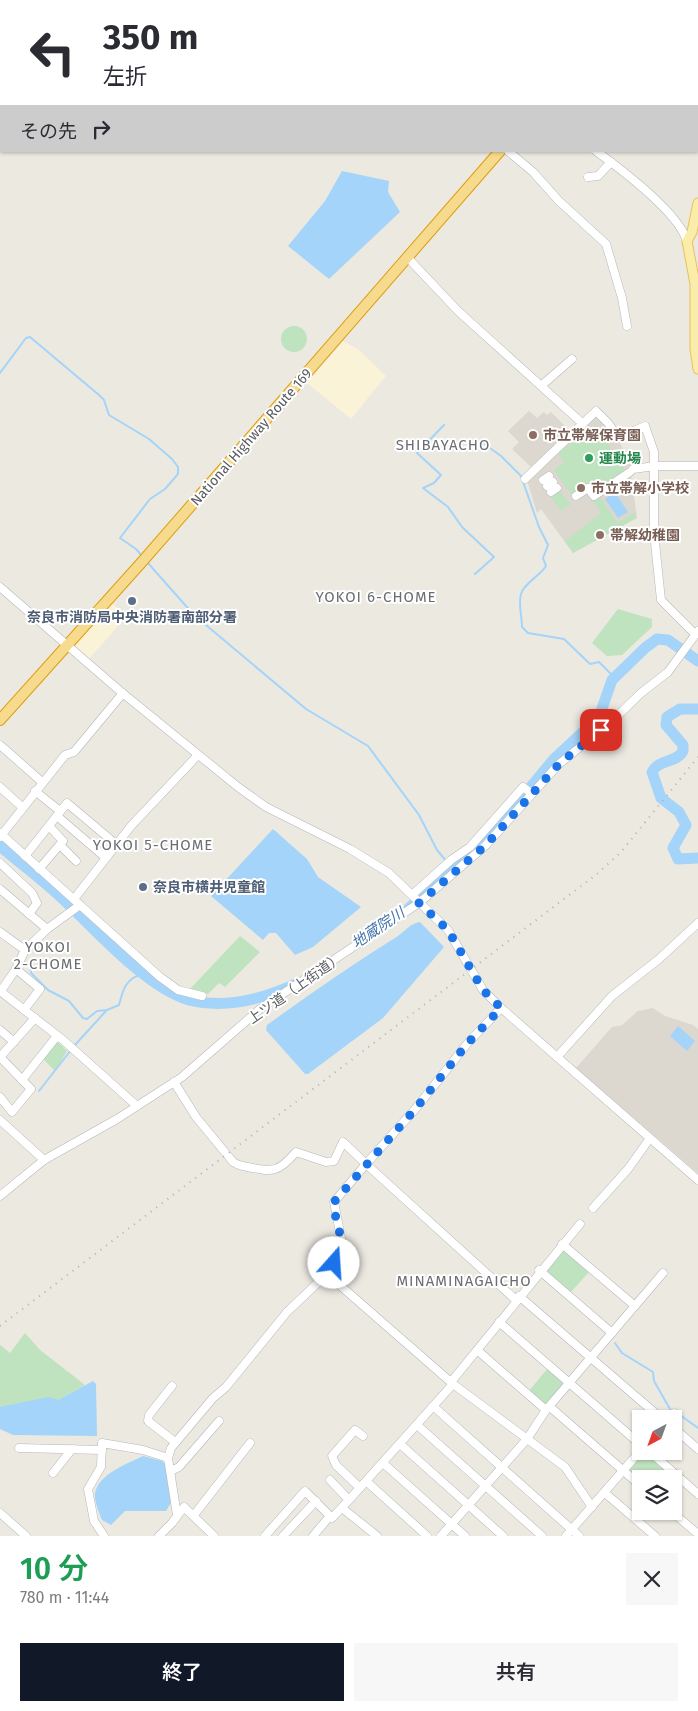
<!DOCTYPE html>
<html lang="ja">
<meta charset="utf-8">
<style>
body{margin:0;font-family:"Fira Sans","Noto Sans JP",sans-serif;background:#f7f7f7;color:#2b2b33;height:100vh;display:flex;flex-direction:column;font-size:19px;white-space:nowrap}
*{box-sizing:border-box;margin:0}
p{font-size:16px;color:#7c7c81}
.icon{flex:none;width:28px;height:28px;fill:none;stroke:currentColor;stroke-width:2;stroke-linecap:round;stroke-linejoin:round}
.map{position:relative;height:1536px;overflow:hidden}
.side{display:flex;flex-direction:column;background:#fff;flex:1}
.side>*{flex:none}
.hud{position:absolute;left:0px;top:0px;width:699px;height:152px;box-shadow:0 1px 4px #0004;background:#fff;color:#2b2b33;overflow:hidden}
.needle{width:32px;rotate:221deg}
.buttons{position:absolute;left:632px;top:1410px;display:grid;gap:10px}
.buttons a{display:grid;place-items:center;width:50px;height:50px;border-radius:0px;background:#fff;box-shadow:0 1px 4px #0004;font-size:25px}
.pin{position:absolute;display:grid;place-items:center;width:42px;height:42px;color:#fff;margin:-21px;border-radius:10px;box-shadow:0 2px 8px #0006}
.me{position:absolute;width:55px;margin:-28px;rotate:19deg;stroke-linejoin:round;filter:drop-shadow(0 0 4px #0008)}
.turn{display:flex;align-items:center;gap:18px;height:105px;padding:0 20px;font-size:22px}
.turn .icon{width:65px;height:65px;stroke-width:2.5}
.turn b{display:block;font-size:35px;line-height:42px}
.then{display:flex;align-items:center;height:48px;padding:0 20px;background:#0003;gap:10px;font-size:19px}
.round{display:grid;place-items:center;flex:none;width:52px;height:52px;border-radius:0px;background:#f7f7f7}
.overview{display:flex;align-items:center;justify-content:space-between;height:85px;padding:0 20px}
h1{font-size:30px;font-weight:600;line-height:38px;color:#1e9e55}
.action{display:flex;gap:10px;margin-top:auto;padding:10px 20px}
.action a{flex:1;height:58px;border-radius:0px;background:#111827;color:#fff;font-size:20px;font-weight:600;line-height:58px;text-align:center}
.action a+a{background:#f7f7f7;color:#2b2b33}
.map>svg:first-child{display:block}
</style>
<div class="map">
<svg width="698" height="1536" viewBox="0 0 698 1536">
<rect width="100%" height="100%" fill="#ece9e1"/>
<g fill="#fbf3d7">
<polygon points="343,341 359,350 386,376 351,419 307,383"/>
<polygon points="110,601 126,617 89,659 73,644"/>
</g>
<g fill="#dcd8cf">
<polygon points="529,411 537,418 544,412 547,415 551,412 570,431 531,467 512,449 519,442 508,431"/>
<polygon points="595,414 607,423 634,466 630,467 637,518 573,553 541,509 537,513 527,480"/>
<polygon points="653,1008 665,1016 693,1025 698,1029 698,1173 576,1068 612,1027 622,1025 638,1011"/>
</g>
<g fill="#bfe2bf">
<circle cx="294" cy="339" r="13"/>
<polygon points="596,425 626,472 594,493 587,484 571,494 554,470 564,462 558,453"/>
<polygon points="557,489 571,504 561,511 549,494"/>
<polygon points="600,496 617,522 613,525 636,512 636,518 573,553 565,541 601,513 593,501"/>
<polygon points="618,609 652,619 652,627 622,655 607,656 592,643"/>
<polygon points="240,936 260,952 225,987 219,983 208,994 190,989"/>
<polygon points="53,1043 59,1043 67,1051 55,1071 42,1058"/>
<polygon points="560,1250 564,1250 589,1272 570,1293 545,1272"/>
<polygon points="25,1333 40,1350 85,1385 58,1400 0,1407 0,1345 10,1353"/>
<polygon points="548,1368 563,1382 564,1386 549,1404 544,1405 529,1391"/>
<polygon points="642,1453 646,1453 670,1473 665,1479 641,1479 641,1482 630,1472 630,1468"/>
</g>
<g fill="#a4d4f9">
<polygon points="342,171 389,181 388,192 400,212 329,279 288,246 325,201"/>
<polygon points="615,492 628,512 618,518 605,499"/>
<polygon points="273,829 307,859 318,877 361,907 313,947 295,955 276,933 269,933 263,940 211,896"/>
<path d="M420,922L444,947L383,1018L308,1074H305L266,1030L267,1025C310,994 353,964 398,936C405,931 411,923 420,922Z"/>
<polygon points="678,1026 695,1041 687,1051 670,1036"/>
<polygon points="93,1381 96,1384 97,1436 13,1435 0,1429 0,1407 49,1397 58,1400"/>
<path d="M143,1456L162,1461L167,1466L172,1501L166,1511H125L111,1525L102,1520C99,1513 96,1505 95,1498C93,1476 127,1464 143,1456Z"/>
</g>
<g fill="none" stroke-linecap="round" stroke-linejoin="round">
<g stroke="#a4d4f9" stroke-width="2">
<polyline points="302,0 303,1"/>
<polyline points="0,373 26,338 30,337 99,395 104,400 109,415 149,439 172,459 178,467 178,474 165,489 150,499 120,538 136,549 142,556"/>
<polyline points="444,425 417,453 441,475 434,483 423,488 448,507 462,527 494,557 475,574"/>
<path d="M476,446L483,443L501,456L521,476L539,527L548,545L543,558L546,566C540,576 524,583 521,594C518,603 522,617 522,627L528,633L564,639L590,664L599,662L614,677"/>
<polyline points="147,562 194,615 306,709 368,746 419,815 437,850 447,862"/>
<path d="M30,961L31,973L48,990L69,1001L83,1018L87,1019L97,1011L107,1010L119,1005C123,989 126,978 143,974"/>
<polyline points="74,1046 106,1011"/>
<polyline points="39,1091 71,1050"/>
<polyline points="615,1343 622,1353 653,1372 654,1381 670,1409"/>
<polyline points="680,1415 698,1428"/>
</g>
<g stroke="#a4d4f9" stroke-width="11">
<path d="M698,709H680L667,717L666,725L683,745V751C677,763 659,759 652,772L661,798L679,812L686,825L673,848L678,859L698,858"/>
<path d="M0,846C21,864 44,881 64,900C96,930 147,988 189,1000C225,1009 263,999 296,984"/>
<polyline points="409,908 490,836 554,759 599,717 612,680 645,648 657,639 668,640 698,661"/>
</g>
<g stroke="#b4b7bb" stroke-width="9">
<g id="minor">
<polyline points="521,0 522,1"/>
<polyline points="508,151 533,172 559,201 606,244 622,298 627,326"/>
<path d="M596,151C622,170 678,212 687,241"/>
<polyline points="588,177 598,176 611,162"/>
<polyline points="407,257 458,311 582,423"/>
<polyline points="542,385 572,359"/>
<polyline points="633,469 655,466 698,466"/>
<polyline points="525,479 596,411 608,423 619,438 645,426 654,452 654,533 661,600 695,634"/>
<polyline points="543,480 549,476"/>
<polyline points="547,486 553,482"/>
<polyline points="551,492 557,488"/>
<polyline points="576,496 588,488 594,496 630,472"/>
<polyline points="0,587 120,691 238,787 266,807 350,849 389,873 448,930 483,990 501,1008 698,1180"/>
<polyline points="0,745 42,782"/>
<polyline points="0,787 22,807"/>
<polyline points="35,791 60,811"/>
<polyline points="57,816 106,858"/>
<polyline points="0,833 160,977 178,990 202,996"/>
<polyline points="0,837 65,755 74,752 123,693"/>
<polyline points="60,845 76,861"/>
<polyline points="25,856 67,803 117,845"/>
<polyline points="0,863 32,893 37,903 29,914"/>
<polyline points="39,869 63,841 49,826"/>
<polyline points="0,889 47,929"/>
<polyline points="412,895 451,860 470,847 523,787 531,793"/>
<polyline points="74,899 131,826 198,755"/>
<polyline points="0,932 25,950"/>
<polyline points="16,969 40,989 24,1010"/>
<polyline points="0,991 63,1040 137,1106"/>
<polyline points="1,991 16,969 25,950 47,929 80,905"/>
<polyline points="0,1030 14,1042"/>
<polyline points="0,1057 31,1089 12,1112 0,1097"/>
<polyline points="0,1057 35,1018"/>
<polyline points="557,1057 612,996 659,959 698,923"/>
<polyline points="22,1080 57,1036"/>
<path d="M174,1082L196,1117L233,1162C239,1166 240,1165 247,1167C273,1172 278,1173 296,1152L326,1162L334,1161L343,1142L366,1164L417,1107L467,1044L501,1008"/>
<polyline points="0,1120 44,1160"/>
<polyline points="0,1196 44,1160 117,1119 182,1077 260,1009 419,903 486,845 559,764 611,722 641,693 668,672 698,631"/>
<polyline points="593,1208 628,1169 648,1141"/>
<polyline points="562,1244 635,1306"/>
<polyline points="539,1270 612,1333"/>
<polyline points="327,1274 453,1384 565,1467 592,1507"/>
<polyline points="519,1296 662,1419"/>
<polyline points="499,1322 641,1445"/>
<polyline points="477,1350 546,1410"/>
<polyline points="451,1382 580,1224"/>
<polyline points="172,1386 149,1415 148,1421 175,1442"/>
<polyline points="433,1406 579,1536"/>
<polyline points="550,1407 641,1486"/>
<polyline points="669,1419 674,1413"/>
<polyline points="417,1425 542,1536"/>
<polyline points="674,1428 698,1449"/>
<polyline points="400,1444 503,1536"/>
<polyline points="19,1448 102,1450"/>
<polyline points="649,1451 698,1494"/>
<polyline points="383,1463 465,1536"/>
<polyline points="171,1471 179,1467 219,1421"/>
<polyline points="53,1473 72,1449"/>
<polyline points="330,1480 349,1500"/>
<polyline points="366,1481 427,1536"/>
<polyline points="360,1488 336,1465 332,1456 355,1430 363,1436"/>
<polyline points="605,1493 655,1536"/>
<polyline points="342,1508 377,1536"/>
<polyline points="671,1511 698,1534"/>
<polyline points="0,1513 26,1536"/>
<polyline points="177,1515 168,1458 171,1448 213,1398 226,1387 287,1312 327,1274 340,1252 341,1238 334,1202 366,1164 516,1300"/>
<polyline points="194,1515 250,1443"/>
<polyline points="104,1536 94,1521 88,1489 101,1467 102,1443 143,1450 168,1458"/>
<polyline points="159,1536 172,1523 184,1507 214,1536"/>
<polyline points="265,1536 305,1491 330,1516"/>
<polyline points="283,1536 316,1501"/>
<polyline points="313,1536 330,1516 332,1518 349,1500 453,1384"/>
<polyline points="441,1536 527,1439 546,1410 663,1273"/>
<polyline points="566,1536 641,1450"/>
</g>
</g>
<g stroke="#e8c15e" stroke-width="11">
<g id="major">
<polyline points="295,0 296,1"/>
<polyline points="661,0 661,1"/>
<polyline points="698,69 698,70"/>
<polyline points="698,203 692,232 687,241 695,284 695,349 698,369"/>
</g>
</g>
<g stroke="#df9d0e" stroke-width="12">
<g id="highway">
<polyline points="618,1 619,0"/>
<polyline points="0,720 141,563 500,151"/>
</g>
</g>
<use href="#minor" stroke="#fff" stroke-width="8"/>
<use href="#major" stroke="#faeca9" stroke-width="9"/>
<use href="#highway" stroke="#f6db8e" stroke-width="10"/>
<polyline stroke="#b0b1b1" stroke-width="2" stroke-dasharray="1 6" stroke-linecap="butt" points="0,1326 597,874 621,852 698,757"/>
</g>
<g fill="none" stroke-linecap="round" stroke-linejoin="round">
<path stroke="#1a73e8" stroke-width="9" stroke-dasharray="0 16.2" d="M334,1263C349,1238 334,1227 334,1202L417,1107L467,1044L501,1008L483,990L448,930L419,903L486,845L559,764L601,730"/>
</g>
<g fill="#8d6e63" stroke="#fff" stroke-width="2">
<circle cx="533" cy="435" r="5"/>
<circle cx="581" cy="488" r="5"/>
<circle cx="600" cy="535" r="5"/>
</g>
<circle fill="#2e9e5b" stroke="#fff" stroke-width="2" cx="589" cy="458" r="5"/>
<g fill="#5c6f8a" stroke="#fff" stroke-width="2">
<circle cx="132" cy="601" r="5"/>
<circle cx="143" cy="887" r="5"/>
</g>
<g text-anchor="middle" stroke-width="4" stroke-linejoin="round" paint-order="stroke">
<g font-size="14" font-weight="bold" fill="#785e54" stroke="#fff" text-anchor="start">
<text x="543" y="440">市立帯解保育園</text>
<text x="591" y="493">市立帯解小学校</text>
<text x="610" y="540">帯解幼稚園</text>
</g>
<g font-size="14" fill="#5a5d61" stroke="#fff">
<text transform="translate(251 437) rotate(-49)" y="5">National Highway Route 169</text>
<text transform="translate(295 988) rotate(-35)" y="5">上ツ道（上街道）</text>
</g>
<g font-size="14" font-weight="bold" fill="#27864d" stroke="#fff" text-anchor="start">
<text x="599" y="463">運動場</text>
</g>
<g font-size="14" font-weight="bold" fill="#4e5e75" stroke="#fff">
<text x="132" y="622">奈良市消防局中央消防署南部分署</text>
<text x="153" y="892" text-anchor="start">奈良市横井児童館</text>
</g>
<g font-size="15" letter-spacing="1" fill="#6b6f73" stroke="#fff">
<text x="443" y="450">SHIBAYACHO</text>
<text x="376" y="602">YOKOI 6-CHOME</text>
<text x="153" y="850">YOKOI 5-CHOME</text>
<text x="48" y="952">YOKOI<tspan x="48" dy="17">2-CHOME</tspan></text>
<text x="464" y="1286">MINAMINAGAICHO</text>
</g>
<g font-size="15" font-style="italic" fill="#4375aa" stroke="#fff">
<text transform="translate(378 928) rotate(-34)" y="5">地蔵院川</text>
</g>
</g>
</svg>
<div class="buttons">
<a><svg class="needle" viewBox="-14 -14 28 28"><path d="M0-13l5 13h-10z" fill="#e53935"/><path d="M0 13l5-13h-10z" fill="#7c7c81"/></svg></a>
<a><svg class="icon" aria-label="layers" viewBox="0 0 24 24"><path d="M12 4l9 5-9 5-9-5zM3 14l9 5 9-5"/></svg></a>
</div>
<div class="pin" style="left:601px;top:730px;background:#d93025"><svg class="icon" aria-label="arrive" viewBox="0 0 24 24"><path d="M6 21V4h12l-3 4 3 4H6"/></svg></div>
<svg class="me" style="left:334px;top:1263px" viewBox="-20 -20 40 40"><circle r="19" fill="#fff"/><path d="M0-13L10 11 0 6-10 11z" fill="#1a73e8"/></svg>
<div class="hud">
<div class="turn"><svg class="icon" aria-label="left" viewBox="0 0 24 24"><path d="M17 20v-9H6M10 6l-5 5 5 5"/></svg><div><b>350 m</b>左折</div></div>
<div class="then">その先<svg class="icon" aria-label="right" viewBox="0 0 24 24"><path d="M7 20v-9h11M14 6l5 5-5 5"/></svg></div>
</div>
</div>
<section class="side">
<div class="overview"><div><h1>10 分</h1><p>780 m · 11:44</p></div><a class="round"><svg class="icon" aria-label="close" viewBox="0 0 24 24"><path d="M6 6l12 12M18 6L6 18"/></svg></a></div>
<div class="action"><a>終了</a><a>共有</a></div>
</section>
